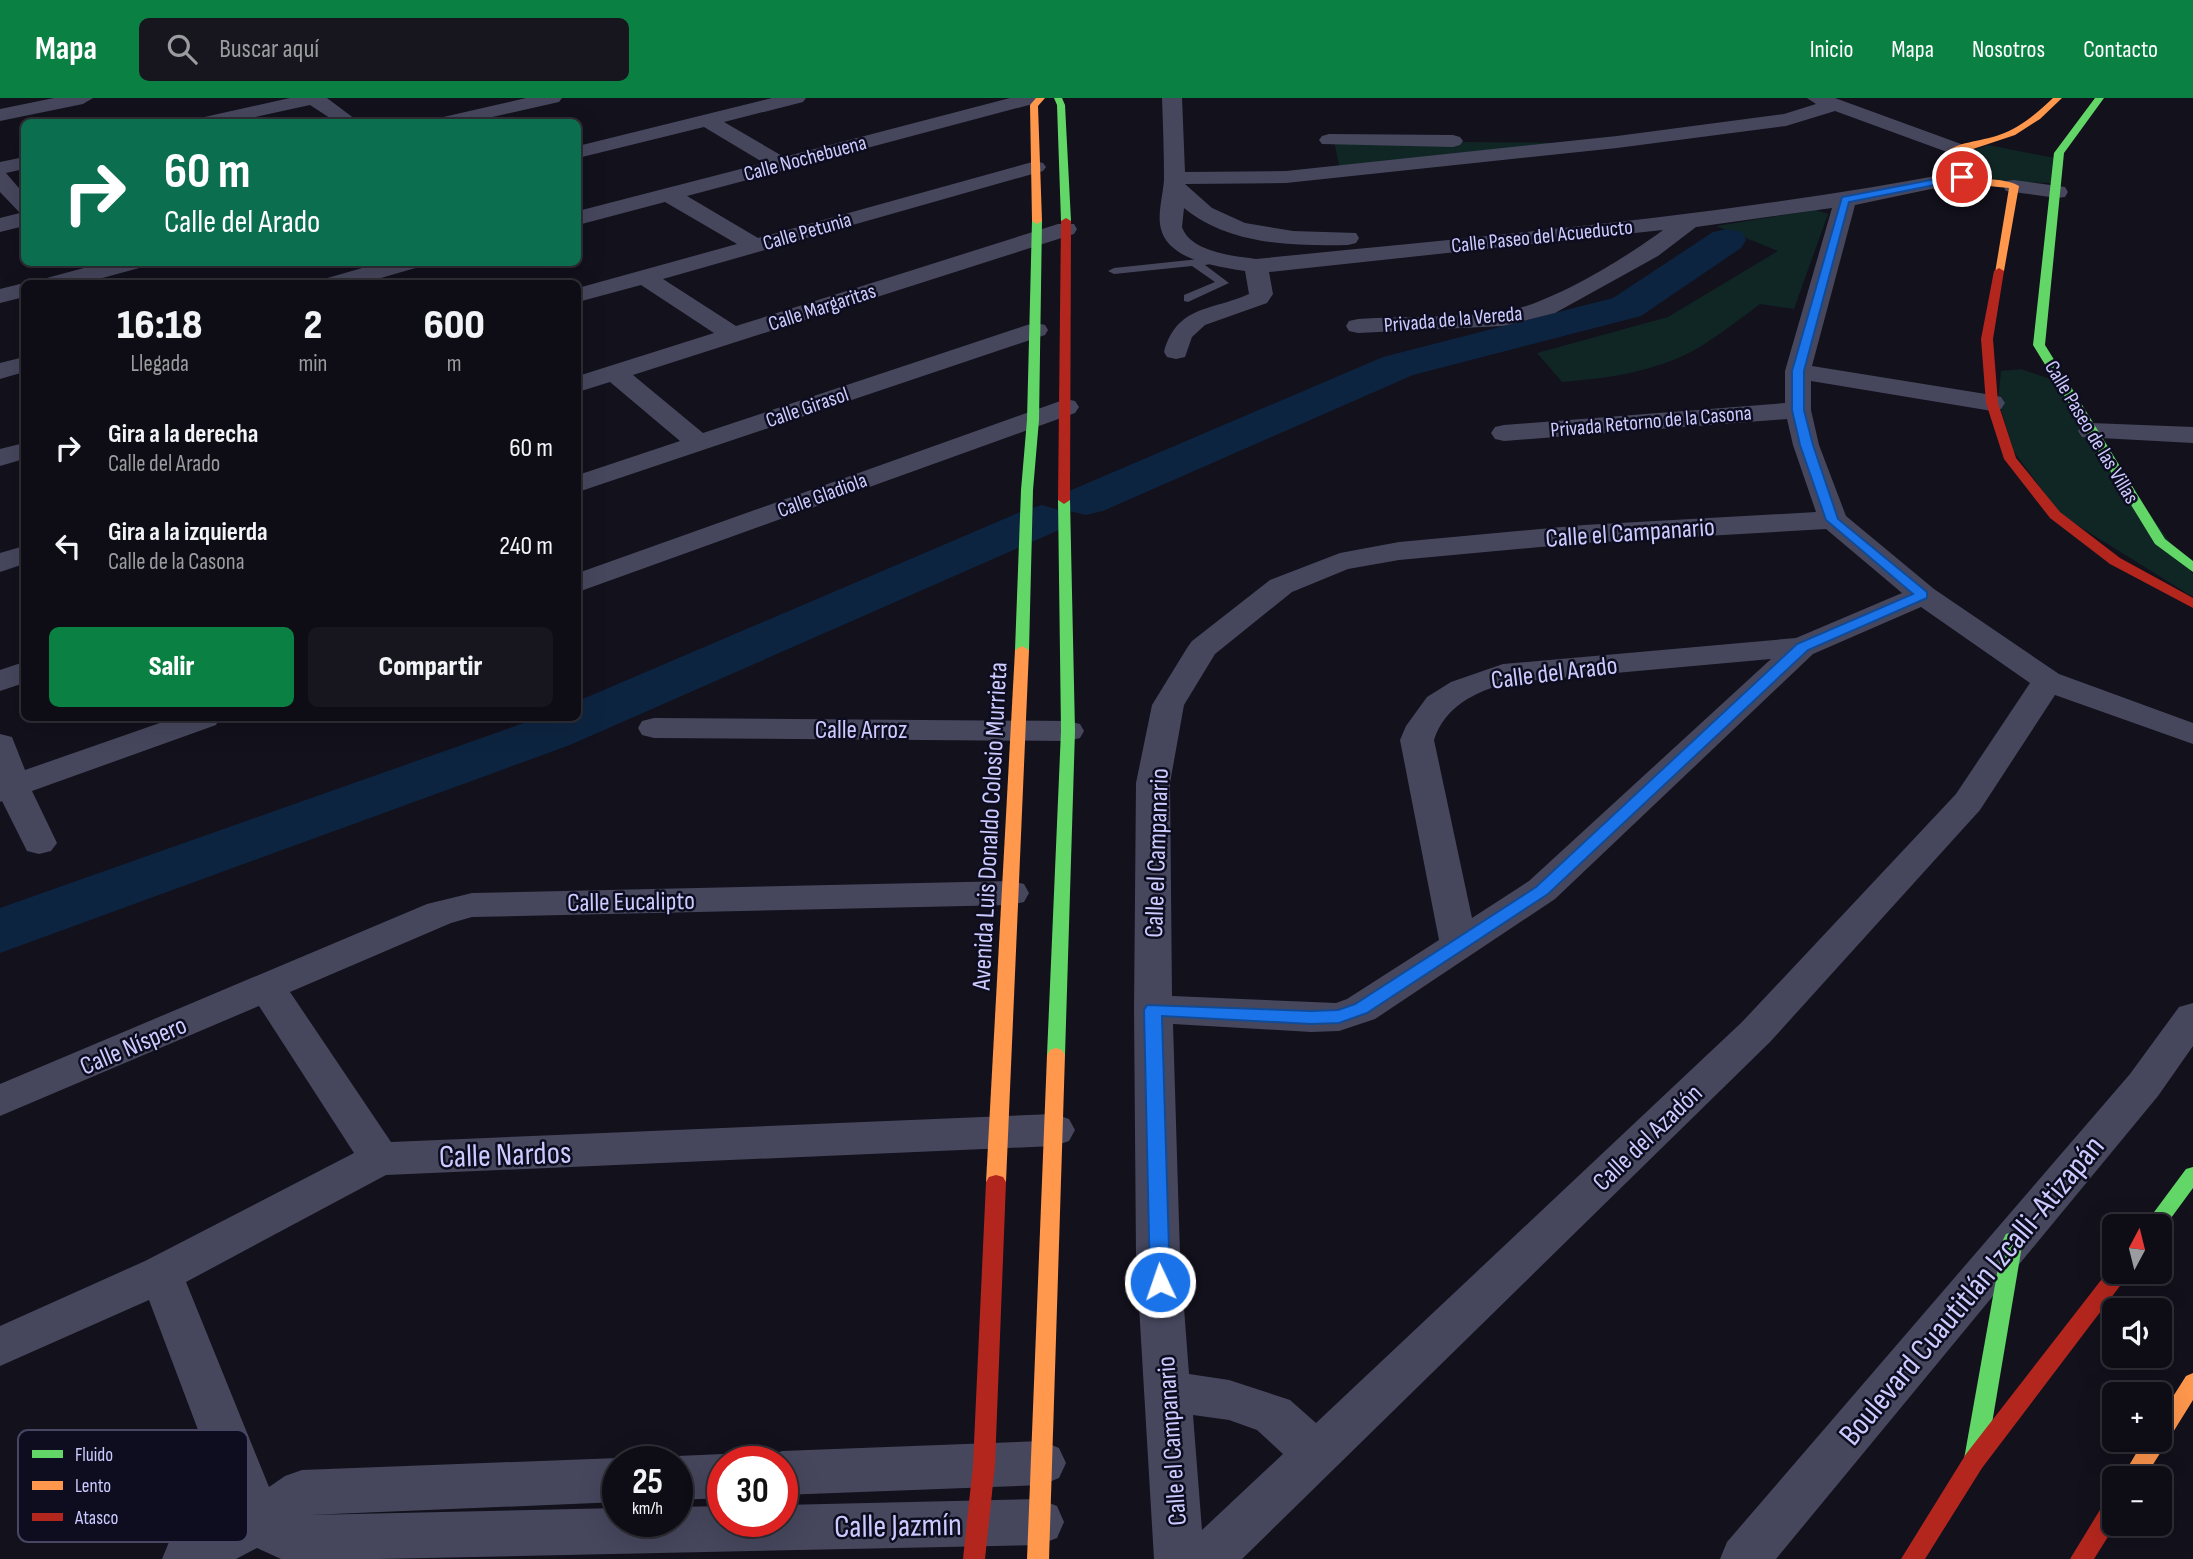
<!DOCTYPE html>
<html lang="es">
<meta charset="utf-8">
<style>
body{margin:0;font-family:"Sofia Sans Condensed",sans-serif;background:#17161e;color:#f1f3f6;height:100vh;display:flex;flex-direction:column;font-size:26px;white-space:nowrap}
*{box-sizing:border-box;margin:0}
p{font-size:23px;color:#9b9ca0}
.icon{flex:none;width:38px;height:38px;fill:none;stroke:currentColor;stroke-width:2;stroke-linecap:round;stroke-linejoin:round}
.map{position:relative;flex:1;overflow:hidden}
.side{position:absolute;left:21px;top:182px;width:560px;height:441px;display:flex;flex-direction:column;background:#0e0d15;border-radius:10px;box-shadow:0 7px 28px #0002,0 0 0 2px #2e2d34}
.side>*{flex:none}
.hud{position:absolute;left:21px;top:21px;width:560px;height:147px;border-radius:10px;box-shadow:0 7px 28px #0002,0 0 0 2px #2e2d34;background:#0b6e4f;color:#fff;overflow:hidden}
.needle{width:46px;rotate:7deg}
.buttons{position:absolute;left:2102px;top:1116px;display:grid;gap:14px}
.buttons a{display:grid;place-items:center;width:70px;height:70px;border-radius:10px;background:#0e0d15;box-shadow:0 7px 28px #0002,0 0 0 2px #2e2d34;font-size:35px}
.speed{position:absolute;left:602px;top:1348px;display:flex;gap:14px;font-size:35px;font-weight:700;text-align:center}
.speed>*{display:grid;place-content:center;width:91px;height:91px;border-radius:50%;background:#0e0d15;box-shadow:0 7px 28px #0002,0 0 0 2px #2e2d34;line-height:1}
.speed small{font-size:18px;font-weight:400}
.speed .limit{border:10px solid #d22;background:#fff;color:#111}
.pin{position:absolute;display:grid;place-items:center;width:60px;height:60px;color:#fff;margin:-30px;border:4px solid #fff;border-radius:50%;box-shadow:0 2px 7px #0007}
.me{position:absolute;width:77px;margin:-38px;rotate:357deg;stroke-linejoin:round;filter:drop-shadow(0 0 5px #0008)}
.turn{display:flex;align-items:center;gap:24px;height:147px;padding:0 28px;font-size:32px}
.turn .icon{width:91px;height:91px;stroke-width:2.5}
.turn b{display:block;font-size:49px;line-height:60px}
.eta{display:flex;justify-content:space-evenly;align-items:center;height:119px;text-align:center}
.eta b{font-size:42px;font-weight:800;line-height:49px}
.button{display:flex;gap:14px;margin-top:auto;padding:14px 28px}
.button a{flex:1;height:80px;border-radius:10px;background:#0b8043;color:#fff;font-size:28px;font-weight:800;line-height:80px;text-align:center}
.button a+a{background:#17161e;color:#f1f3f6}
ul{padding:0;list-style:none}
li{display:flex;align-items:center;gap:21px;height:98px;padding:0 28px}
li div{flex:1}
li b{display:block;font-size:26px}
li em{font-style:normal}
header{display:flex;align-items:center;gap:42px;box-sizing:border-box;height:98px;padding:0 35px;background:#0b8043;color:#fff}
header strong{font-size:33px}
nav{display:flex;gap:38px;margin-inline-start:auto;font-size:24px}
.search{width:490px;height:63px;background:#17161e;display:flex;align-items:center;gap:18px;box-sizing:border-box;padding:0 24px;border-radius:10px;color:#9b9ca0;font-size:26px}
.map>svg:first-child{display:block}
</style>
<header>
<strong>Mapa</strong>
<div class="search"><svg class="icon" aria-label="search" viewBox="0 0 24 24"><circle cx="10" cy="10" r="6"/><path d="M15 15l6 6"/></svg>Buscar aquí</div>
<nav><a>Inicio</a><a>Mapa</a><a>Nosotros</a><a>Contacto</a></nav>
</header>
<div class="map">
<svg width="2193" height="1461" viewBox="0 0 2193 1461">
<rect width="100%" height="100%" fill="#12111c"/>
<g fill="#102625">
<polygon points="1334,43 1589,45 1340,72"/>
<polygon points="1988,47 2055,60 2054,85 2008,84 1967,75 1961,56"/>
<path d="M1816,112L1828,116L1794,211L1760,206C1741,220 1722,235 1703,247C1661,273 1611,280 1562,284L1537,255L1668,219L1778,153L1716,128Z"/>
<polygon points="2021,271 2053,282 2193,476 2193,499 2061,417 2014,354 1998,302 2001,273"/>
</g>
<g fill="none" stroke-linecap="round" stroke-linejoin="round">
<g fill="#0d2440" fill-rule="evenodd">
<polygon points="1727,131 1741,134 1746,142 1741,150 1641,218 1413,277 1103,413 1086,417 1069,413 1062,403 1069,393 1383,259 1613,200 1713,134"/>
<polygon points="1042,407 1059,412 1066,422 1059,432 570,647 0,855 0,810 538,620 578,620 578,603 1025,412"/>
</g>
<polygon fill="#46475d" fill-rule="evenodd" points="1218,159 1222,160 1222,164 1205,167 1229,185 1188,204 1184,203 1184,197 1215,184 1192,168 1114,176 1108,173 1114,170"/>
<g fill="#46475d" fill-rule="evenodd">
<polygon points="54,0 93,0 83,6 0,23 0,11"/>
<polygon points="290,0 327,0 359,24 336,24 310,7 232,24 197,24 200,20"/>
<polygon points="526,0 562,0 559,4 470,24 436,24 439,20"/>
<polygon points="772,0 806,0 803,4 724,24 784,59 1010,0 1043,0 1040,4 687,98 758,140 1036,63 1043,65 1046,69 1043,73 663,181 736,228 1058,126 1074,126 1077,131 1074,136 633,277 703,335 1027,227 1036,225 1045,227 1048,232 1045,237 578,394 578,377 680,343 610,284 578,294 578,278 714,235 641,187 578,204 578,190 737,146 665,104 578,127 578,113 764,65 704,29 578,60 578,48"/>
<path d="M1162,0H1182L1185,74L1286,73L1617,38L1784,16L1816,6L1807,0H1835L1961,46L1964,50L1961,54H1947L1835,13L1786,28L1617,50L1286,85L1185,86L1212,110L1245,125L1293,133L1356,135L1359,140L1356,145L1348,147C1292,148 1229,147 1184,110L1182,129C1190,154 1234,158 1256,161C1492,137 1729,118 1962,73L1969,75L1973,79L1969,83L1855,107L1812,268L1992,297L2001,299L2005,305L2001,311L1992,313L1811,283V312L1819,347L1846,418L1934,491L2059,576L2193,625V646L2055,597L1980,712L1770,944L1242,1461H1154L1136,1157L1134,911L1136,685L1152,607L1187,550L1192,543L1270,482L1340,455L1399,444L1584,427L1816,414L1793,347L1787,321L1504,343L1495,341L1491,335L1495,329L1504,327L1785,305V273L1832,110L1696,129L1658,158L1555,215L1503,228L1358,235L1349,233L1346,228L1349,223L1358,221C1406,218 1455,220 1502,214C1547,208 1626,160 1663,132L1269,174L1273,196L1267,205L1205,227L1192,239L1185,259L1176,261L1167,259L1164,254C1177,207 1211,213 1249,196L1245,173C1220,169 1169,163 1161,131C1157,117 1163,97 1164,82C1164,55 1163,27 1162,0ZM1826,431L1902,495L1796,540L1503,566L1451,584L1427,599L1406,628L1400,642L1439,842L1347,901L1336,905L1172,898L1170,685L1184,607L1215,556L1292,494L1348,471L1399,462L1584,445ZM1921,509L2030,585L1956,696L1742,924L1316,1325L1290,1302L1229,1282L1189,1276L1180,1157L1173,926L1311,934L1339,933L1375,921L1555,801L1813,556ZM1771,561L1529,783L1472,820L1434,642C1445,608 1474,595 1506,585ZM1193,1317L1229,1322L1257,1332L1283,1356L1202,1432Z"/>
<polygon points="1329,36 1453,37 1460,39 1463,43 1460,47 1453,49 1322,46 1319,42 1322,38"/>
<polygon points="24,59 24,71 6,75 24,96 24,128 0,134 0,120 20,115 0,94 0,64"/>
<polygon points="2014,82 2065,89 2068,94 2065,99 2057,100 2006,93 2003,88 2006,83"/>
<polygon points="106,164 146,164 143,169 80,186 40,186 43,181"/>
<polygon points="383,164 422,164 419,169 360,186 321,186 324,181"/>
<polygon points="24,185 26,186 24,199 0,205 0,191"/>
<polygon points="24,259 24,274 0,281 0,265"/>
<polygon points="1066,301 1075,303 1079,309 1075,315 578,494 578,475"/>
<polygon points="2091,325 2193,329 2193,345 2082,339 2078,333 2082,327"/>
<polygon points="24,345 24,361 0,368 0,351"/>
<polygon points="24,448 24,466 0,474 0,455"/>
<polygon points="24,564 24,585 0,593 0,572"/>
<polygon points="174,620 220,620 216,627 32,693 57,745 51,753 39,756 27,753 2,703 0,704 0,636 12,639 25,672"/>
<polygon points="654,620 1068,623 1080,626 1084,633 1080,640 1068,643 654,640 642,637 638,630 642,623"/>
<polygon points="1011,783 1024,786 1029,795 1024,804 1011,807 472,819 451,825 290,894 391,1044 1054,1016 1069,1021 1075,1032 1069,1043 1054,1048 386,1077 186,1184 269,1389 285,1378 302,1372 618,1360 626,1363 618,1363 618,1404 309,1417 618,1410 618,1423 677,1423 677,1409 723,1408 723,1423 782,1423 782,1407 1039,1401 1057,1408 1064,1424 1057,1440 1039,1447 378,1461 281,1461 257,1450 236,1461 162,1461 169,1444 229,1414 149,1202 0,1268 0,1228 145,1163 354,1055 259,908 0,1018 0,986 427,806 472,795"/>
<polygon points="2193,905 2193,948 2158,998 1776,1461 1720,1461 1727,1444 2130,976 2179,909"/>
<polygon points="1042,1343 1059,1350 1066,1365 1059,1380 1042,1387 782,1397 782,1363 763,1363 765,1360 782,1353"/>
<polygon points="723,1356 741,1363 723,1363 723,1400 677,1402 677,1363 663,1363 677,1358"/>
</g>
<g fill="#63d668" fill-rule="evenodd">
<polygon points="1054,0 1062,0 1065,7 1071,123 1066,126 1061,123 1057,7"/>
<polygon points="2095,0 2104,0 2064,55 2045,247 2165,441 2193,463 2193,474 2155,446 2033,247 2054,55"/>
<polygon points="1037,120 1042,123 1039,322 1033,392 1029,552 1022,556 1015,552 1021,392 1027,322 1032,123"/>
<polygon points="1064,398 1070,402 1075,633 1065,957 1062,962 1050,962 1047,957 1061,633 1058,402"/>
<polygon points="2193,1069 2193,1090 2160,1135 2160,1129 2143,1129 2186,1071"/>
<polygon points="2013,1134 2020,1136 2023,1142 1986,1361 1983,1368 1975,1371 1967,1368 1964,1361 2003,1142 2006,1136"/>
</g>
<g fill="#ff974d" fill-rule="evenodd">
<polygon points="1036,0 1045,0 1038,8 1042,123 1037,126 1032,123 1030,7"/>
<path d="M2053,0H2062L2040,21L2015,37L1952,58C1964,90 1997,75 2019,88L2004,173L1995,175L2009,90C1981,87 1953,87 1942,57C1957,43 1980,44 1999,37C2020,30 2037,15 2053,0Z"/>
<polygon points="1022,548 1029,552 1006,1084 1003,1089 996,1091 989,1089 986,1084 1015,552"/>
<polygon points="1056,950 1062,952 1065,957 1049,1461 1027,1461 1047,957 1050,952"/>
<polygon points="2193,1275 2193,1302 2144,1381 2121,1381 2144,1342 2160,1342 2160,1319 2186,1278"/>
</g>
<g fill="#b3261e" fill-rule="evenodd">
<polygon points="1066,120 1071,123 1070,402 1064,406 1058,402 1061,123"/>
<polygon points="1999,170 2004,173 1993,241 1998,305 2016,360 2060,414 2120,460 2193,500 2193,510 2110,466 2050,420 2004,361 1986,305 1981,241 1994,173"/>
<polygon points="996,1077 1003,1079 1006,1084 995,1367 985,1461 963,1461 973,1367 986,1084 989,1079"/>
<polygon points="2112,1168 2114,1168 2114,1174 2129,1174 2126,1180 1982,1370 1925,1461 1901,1461 1966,1356"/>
<polygon points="2114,1399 2116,1426 2094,1461 2070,1461 2106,1402"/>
</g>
</g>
<polygon fill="#1a73e8" stroke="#114b97" stroke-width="2" points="1962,76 1967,79 1965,81 1849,104 1804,273 1804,312 1813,347 1838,421 1927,494 1927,500 1808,552 1548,796 1367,915 1339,925 1311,926 1162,918 1170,1184 1167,1190 1160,1192 1153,1190 1150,1184 1144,912 1147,907 1311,913 1338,912 1355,906 1536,789 1797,546 1913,496 1826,422 1800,347 1792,312 1792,273 1842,99"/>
<g text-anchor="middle" stroke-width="5" stroke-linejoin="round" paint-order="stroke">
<g font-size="21" fill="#cccbff" stroke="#0e0d20">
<text transform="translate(805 60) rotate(-15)" y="7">Calle Nochebuena</text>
<text transform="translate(807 133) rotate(-16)" y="7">Calle Petunia</text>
<text transform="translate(1542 138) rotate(-6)" y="7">Calle Paseo del Acueducto</text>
<text transform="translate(822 209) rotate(-18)" y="7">Calle Margaritas</text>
<text transform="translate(1453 221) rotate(-5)" y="7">Privada de la Vereda</text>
<text transform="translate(807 309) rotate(-19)" y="7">Calle Girasol</text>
<text transform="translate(1651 323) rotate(-5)" y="7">Privada Retorno de la Casona</text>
<text transform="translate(2092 334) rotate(59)" y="7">Calle Paseo de las Villas</text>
<text transform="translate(822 397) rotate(-20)" y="7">Calle Gladiola</text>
</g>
<g font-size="26" fill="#cccbff" stroke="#0e0d20">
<text transform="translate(1630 434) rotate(-4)" y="9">Calle el Campanario</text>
<text transform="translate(1554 574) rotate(-7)" y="9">Calle del Arado</text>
<text x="861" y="640">Calle Arroz</text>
<text transform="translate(989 728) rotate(-87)" y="9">Avenida Luis Donaldo Colosio Murrieta</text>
<text transform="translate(1156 755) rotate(-88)" y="9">Calle el Campanario</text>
<text transform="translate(631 803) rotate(-1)" y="9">Calle Eucalipto</text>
<text transform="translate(133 947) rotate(-23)" y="9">Calle Níspero</text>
<text transform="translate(1647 1039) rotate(-44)" y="9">Calle del Azadón</text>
<text transform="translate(1171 1343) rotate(-94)" y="9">Calle el Campanario</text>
</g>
<g font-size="32" fill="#cccbff" stroke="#0e0d20">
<text transform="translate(505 1056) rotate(-2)" y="11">Calle Nardos</text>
<text transform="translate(1971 1192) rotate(-50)" y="11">Boulevard Cuautitlán Izcalli-Atizapán</text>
<text transform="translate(898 1427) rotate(-1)" y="11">Calle Jazmín</text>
</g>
</g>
<rect x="18" y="1332" width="230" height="112" rx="10" fill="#0e0d20" stroke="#474663" stroke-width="2"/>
<rect x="32" y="1352" width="31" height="8" fill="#63d668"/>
<rect x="32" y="1383" width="31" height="9" fill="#ff974d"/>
<rect x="32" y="1415" width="31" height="8" fill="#b3261e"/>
<g font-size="19" fill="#cccbff">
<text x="75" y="1363">Fluido</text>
<text x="75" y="1394">Lento</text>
<text x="75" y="1426">Atasco</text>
</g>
</svg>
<div class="buttons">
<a><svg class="needle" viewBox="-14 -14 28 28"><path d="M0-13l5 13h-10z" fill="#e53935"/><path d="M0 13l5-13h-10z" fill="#9b9ca0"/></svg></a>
<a><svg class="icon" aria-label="sound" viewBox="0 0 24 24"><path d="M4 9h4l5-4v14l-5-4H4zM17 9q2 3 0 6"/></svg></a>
<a>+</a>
<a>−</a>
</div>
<div class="speed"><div>25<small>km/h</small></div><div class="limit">30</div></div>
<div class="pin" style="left:1962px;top:79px;background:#d93025"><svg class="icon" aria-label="arrive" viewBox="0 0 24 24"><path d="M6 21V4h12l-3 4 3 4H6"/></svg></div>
<svg class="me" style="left:1160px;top:1184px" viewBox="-20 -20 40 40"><circle r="17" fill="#1a73e8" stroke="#fff" stroke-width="3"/><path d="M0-11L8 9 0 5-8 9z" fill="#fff"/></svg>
<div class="hud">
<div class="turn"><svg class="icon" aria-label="right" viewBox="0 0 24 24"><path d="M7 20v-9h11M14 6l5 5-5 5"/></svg><div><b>60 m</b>Calle del Arado</div></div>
</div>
<section class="side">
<div class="eta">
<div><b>16:18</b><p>Llegada</p></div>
<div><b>2</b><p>min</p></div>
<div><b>600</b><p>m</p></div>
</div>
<ul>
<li><svg class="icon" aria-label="right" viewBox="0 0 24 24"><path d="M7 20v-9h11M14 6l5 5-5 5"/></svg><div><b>Gira a la derecha</b><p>Calle del Arado</p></div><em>60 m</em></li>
<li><svg class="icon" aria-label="left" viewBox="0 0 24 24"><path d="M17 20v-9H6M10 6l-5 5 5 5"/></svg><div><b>Gira a la izquierda</b><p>Calle de la Casona</p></div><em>240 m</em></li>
</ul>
<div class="button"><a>Salir</a><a>Compartir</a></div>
</section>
</div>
